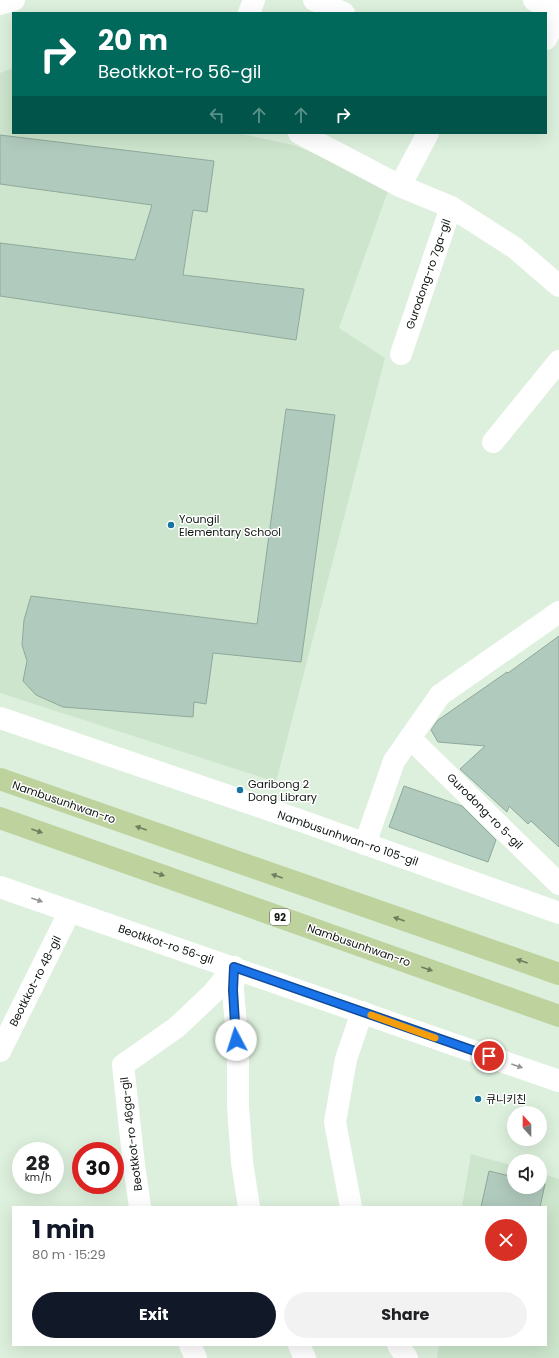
<!DOCTYPE html>
<meta charset="utf-8">
<style>
body{margin:0;font-family:Poppins,"Noto Sans KR",sans-serif;background:#f2f2f2;color:#202124;height:100vh;display:flex;flex-direction:column;font-size:15px;white-space:nowrap}
*{box-sizing:border-box;margin:0}
p{font-size:13px;color:#757577}
.icon{flex:none;width:22px;height:22px;fill:none;stroke:currentColor;stroke-width:2;stroke-linecap:round;stroke-linejoin:round}
.map{position:relative;flex:1;overflow:hidden}
.details{position:absolute;left:12px;top:1206px;width:535px;height:140px;display:flex;flex-direction:column;background:#fff;border-radius:0px;box-shadow:0 4px 16px #0002}
.details>*{flex:none}
.banner{position:absolute;left:12px;top:12px;width:535px;height:122px;border-radius:0px;box-shadow:0 4px 16px #0002;background:#00695c;color:#fff;overflow:hidden}
.needle{width:26px;rotate:339deg}
.buttons{position:absolute;left:507px;top:1106px;display:grid;gap:8px}
.buttons a{display:grid;place-items:center;width:40px;height:40px;border-radius:50%;background:#fff;box-shadow:0 4px 16px #0002;font-size:20px}
.speed{position:absolute;left:12px;top:1142px;display:flex;gap:8px;font-size:20px;font-weight:700;text-align:center}
.speed>*{display:grid;place-content:center;width:52px;height:52px;border-radius:50%;background:#fff;box-shadow:0 4px 16px #0002;line-height:1}
.speed small{font-size:10px;font-weight:400}
.speed .limit{border:6px solid #d22;background:#fff;color:#111}
.pin{position:absolute;display:grid;place-items:center;width:34px;height:34px;color:#fff;margin:-17px;border:2px solid #fff;border-radius:50%;box-shadow:0 1px 4px #0007}
.me{position:absolute;width:44px;margin:-22px;rotate:355deg;stroke-linejoin:round;filter:drop-shadow(0 0 3px #0008)}
.turn{display:flex;align-items:center;gap:14px;height:84px;padding:0 20px;font-size:18px}
.turn .icon{width:52px;height:52px;stroke-width:2.5}
.turn b{display:block;font-size:28px;line-height:34px}
.lanes{display:flex;align-items:center;height:38px;padding:0 20px;background:#0003;justify-content:center;gap:20px;direction:ltr}
.lanes .off{opacity:.35}
.round{display:grid;place-items:center;flex:none;width:42px;height:42px;border-radius:21px;background:#f2f2f2}
.summary{display:flex;align-items:center;justify-content:space-between;height:68px;padding:0 20px}
h1{font-size:24px;font-weight:700;line-height:30px;color:#111827}
.cta{display:flex;gap:8px;margin-top:auto;padding:8px 20px}
.cta a{flex:1;height:46px;border-radius:24px;background:#111827;color:#fff;font-size:16px;font-weight:700;line-height:46px;text-align:center}
.cta a+a{background:#f2f2f2;color:#202124}
.map>svg:first-child{display:block}
</style>
<div class="map">
<svg width="559" height="1358" viewBox="0 0 559 1358">
<rect width="100%" height="100%" fill="#ddf0dd"/>
<g fill="#cce5cc">
<polygon points="13,68 13,133 237,133 293,145 359,172 388,191 339,328 385,358 276,782 0,693 0,73"/>
<polygon points="471,1154 514,1166 514,1187 540,1187 540,1173 559,1179 559,1358 437,1358 439,1345 546,1345 546,1207 462,1207"/>
</g>
<g fill="#b0cabd" stroke="#8fa89b">
<polygon points="0,135 214,161 207,212 193,210 183,275 304,289 296,340 0,296 0,243 135,260 152,205 0,184"/>
<polygon points="286,409 335,415 301,662 213,653 206,704 194,702 193,717 63,707 36,695 23,681 27,661 22,645 24,620 31,596 257,624"/>
<polygon points="559,636 559,847 531,821 528,824 509,806 507,812 460,769 485,746 438,742 431,730 438,720 507,672 508,673"/>
<polygon points="404,786 462,806 496,840 488,862 389,827"/>
<polygon points="489,1171 514,1177 514,1187 540,1187 540,1183 545,1184 540,1207 481,1207"/>
</g>
<g fill="none" stroke-linecap="round" stroke-linejoin="round">
<g stroke="#fff" stroke-width="22">
<polyline points="314,0 344,13"/>
<polyline points="534,0 559,13"/>
<polyline points="0,4 14,0"/>
<polyline points="249,13 254,0"/>
<polyline points="546,39 559,15"/>
<polyline points="299,133 400,186 451,207 515,248 559,286"/>
<polyline points="400,186 428,133"/>
<polyline points="401,354 451,207"/>
<polyline points="493,442 559,361"/>
<polyline points="0,718 296,819 559,913"/>
<polyline points="410,738 559,884"/>
<polyline points="365,844 394,761 440,695 559,612"/>
<polyline points="0,887 559,1081"/>
<polyline points="234,967 233,990 238,1051 238,1106 242,1162 249,1207"/>
<polyline points="0,1051 70,911"/>
<polyline points="140,1207 134,1165 123,1065 177,1027 213,993 234,967"/>
<polyline points="351,1207 335,1122 346,1059 362,1012"/>
<polyline points="190,1345 196,1358"/>
<polyline points="299,1345 305,1358"/>
<polyline points="398,1345 407,1358"/>
</g>
<g stroke="#bed29e" stroke-width="22">
<polyline points="0,779 559,974"/>
<polyline points="0,818 559,1016"/>
</g>
</g>
<defs><path id="oneway-solid" d="M-6-.8H1V-3.2L6.5 0L1 3.2V.8H-6Z"/></defs>
<g fill="#6f7d5e">
<use href="#oneway-solid" transform="translate(141 828) rotate(-161)"/>
<use href="#oneway-solid" transform="translate(37 831) rotate(19)"/>
<use href="#oneway-solid" transform="translate(159 874) rotate(19)"/>
<use href="#oneway-solid" transform="translate(277 876) rotate(-161)"/>
<use href="#oneway-solid" transform="translate(399 919) rotate(-161)"/>
<use href="#oneway-solid" transform="translate(522 961) rotate(-161)"/>
<use href="#oneway-solid" transform="translate(427 969) rotate(19)"/>
</g>
<g fill="#939693">
<use href="#oneway-solid" transform="translate(37 900) rotate(19)"/>
<use href="#oneway-solid" transform="translate(517 1066) rotate(19)"/>
</g>
<g fill="none" stroke-linecap="round" stroke-linejoin="round">
<g stroke="#114b97" stroke-width="10">
<polyline id="route" points="236,1040 233,990 234,967 489,1056"/>
</g>
<use href="#route" stroke="#1a73e8" stroke-width="7"/>
<polyline stroke="#f59e0b" stroke-width="7" points="371,1015 435,1038"/>
</g>
<g fill="#1875a3" stroke="#fff" stroke-width="1.5">
<circle cx="171" cy="525" r="4"/>
<circle cx="240" cy="790" r="4"/>
<circle cx="478" cy="1099" r="4"/>
</g>
<g text-anchor="middle" stroke-width="3" stroke-linejoin="round" paint-order="stroke">
<rect fill="#fff" stroke="#575c58" stroke-width="1" x="270" y="909" width="20" height="16" rx="3"/>
<g font-size="10" font-weight="bold" fill="#0f1610">
<text x="280" y="921">92</text>
</g>
<g font-size="11" fill="#0f1610" stroke="#fff">
<text transform="translate(428 274) rotate(-71)" y="4">Gurodong-ro 7ga-gil</text>
<text transform="translate(64 802) rotate(19)" y="4">Nambusunhwan-ro</text>
<text transform="translate(485 811) rotate(45)" y="4">Gurodong-ro 5-gil</text>
<text transform="translate(348 838) rotate(19)" y="4">Nambusunhwan-ro 105-gil</text>
<text transform="translate(166 944) rotate(19)" y="4">Beotkkot-ro 56-gil</text>
<text transform="translate(359 945) rotate(19)" y="4">Nambusunhwan-ro</text>
<text transform="translate(35 981) rotate(-63)" y="4">Beotkkot-ro 48-gil</text>
<text transform="translate(131 1134) rotate(-97)" y="4">Beotkkot-ro 46ga-gil</text>
</g>
<g font-size="11" fill="#0f1610" stroke="#fff" text-anchor="start">
<text x="179" y="523">Youngil<tspan x="179" dy="13">Elementary School</tspan></text>
<text x="248" y="788">Garibong 2<tspan x="248" dy="13">Dong Library</tspan></text>
<text x="486" y="1103">큐니키친</text>
</g>
</g>
</svg>
<div class="buttons">
<a><svg class="needle" viewBox="-14 -14 28 28"><path d="M0-13l5 13h-10z" fill="#e53935"/><path d="M0 13l5-13h-10z" fill="#757577"/></svg></a>
<a><svg class="icon" aria-label="sound" viewBox="0 0 24 24"><path d="M4 9h4l5-4v14l-5-4H4zM17 9q2 3 0 6"/></svg></a>
</div>
<div class="speed"><div>28<small>km/h</small></div><div class="limit">30</div></div>
<div class="pin" style="left:489px;top:1056px;background:#d93025"><svg class="icon" aria-label="arrive" viewBox="0 0 24 24"><path d="M6 21V4h12l-3 4 3 4H6"/></svg></div>
<svg class="me" style="left:236px;top:1040px" viewBox="-20 -20 40 40"><circle r="19" fill="#fff"/><path d="M0-13L10 11 0 6-10 11z" fill="#1a73e8"/></svg>
<div class="banner">
<div class="turn"><svg class="icon" aria-label="right" viewBox="0 0 24 24"><path d="M7 20v-9h11M14 6l5 5-5 5"/></svg><div><b>20 m</b>Beotkkot-ro 56-gil</div></div>
<div class="lanes"><svg class="icon off" aria-label="left" viewBox="0 0 24 24"><path d="M17 20v-9H6M10 6l-5 5 5 5"/></svg><svg class="icon off" aria-label="ahead" viewBox="0 0 24 24"><path d="M12 20V5M6 11l6-6 6 6"/></svg><svg class="icon off" aria-label="ahead" viewBox="0 0 24 24"><path d="M12 20V5M6 11l6-6 6 6"/></svg><svg class="icon" aria-label="right" viewBox="0 0 24 24"><path d="M7 20v-9h11M14 6l5 5-5 5"/></svg></div>
</div>
<section class="details">
<div class="summary"><div><h1>1 min</h1><p>80 m · 15:29</p></div><a class="round" style="background:#d93025;color:#fff"><svg class="icon" aria-label="close" viewBox="0 0 24 24"><path d="M6 6l12 12M18 6L6 18"/></svg></a></div>
<div class="cta"><a>Exit</a><a>Share</a></div>
</section>
</div>
